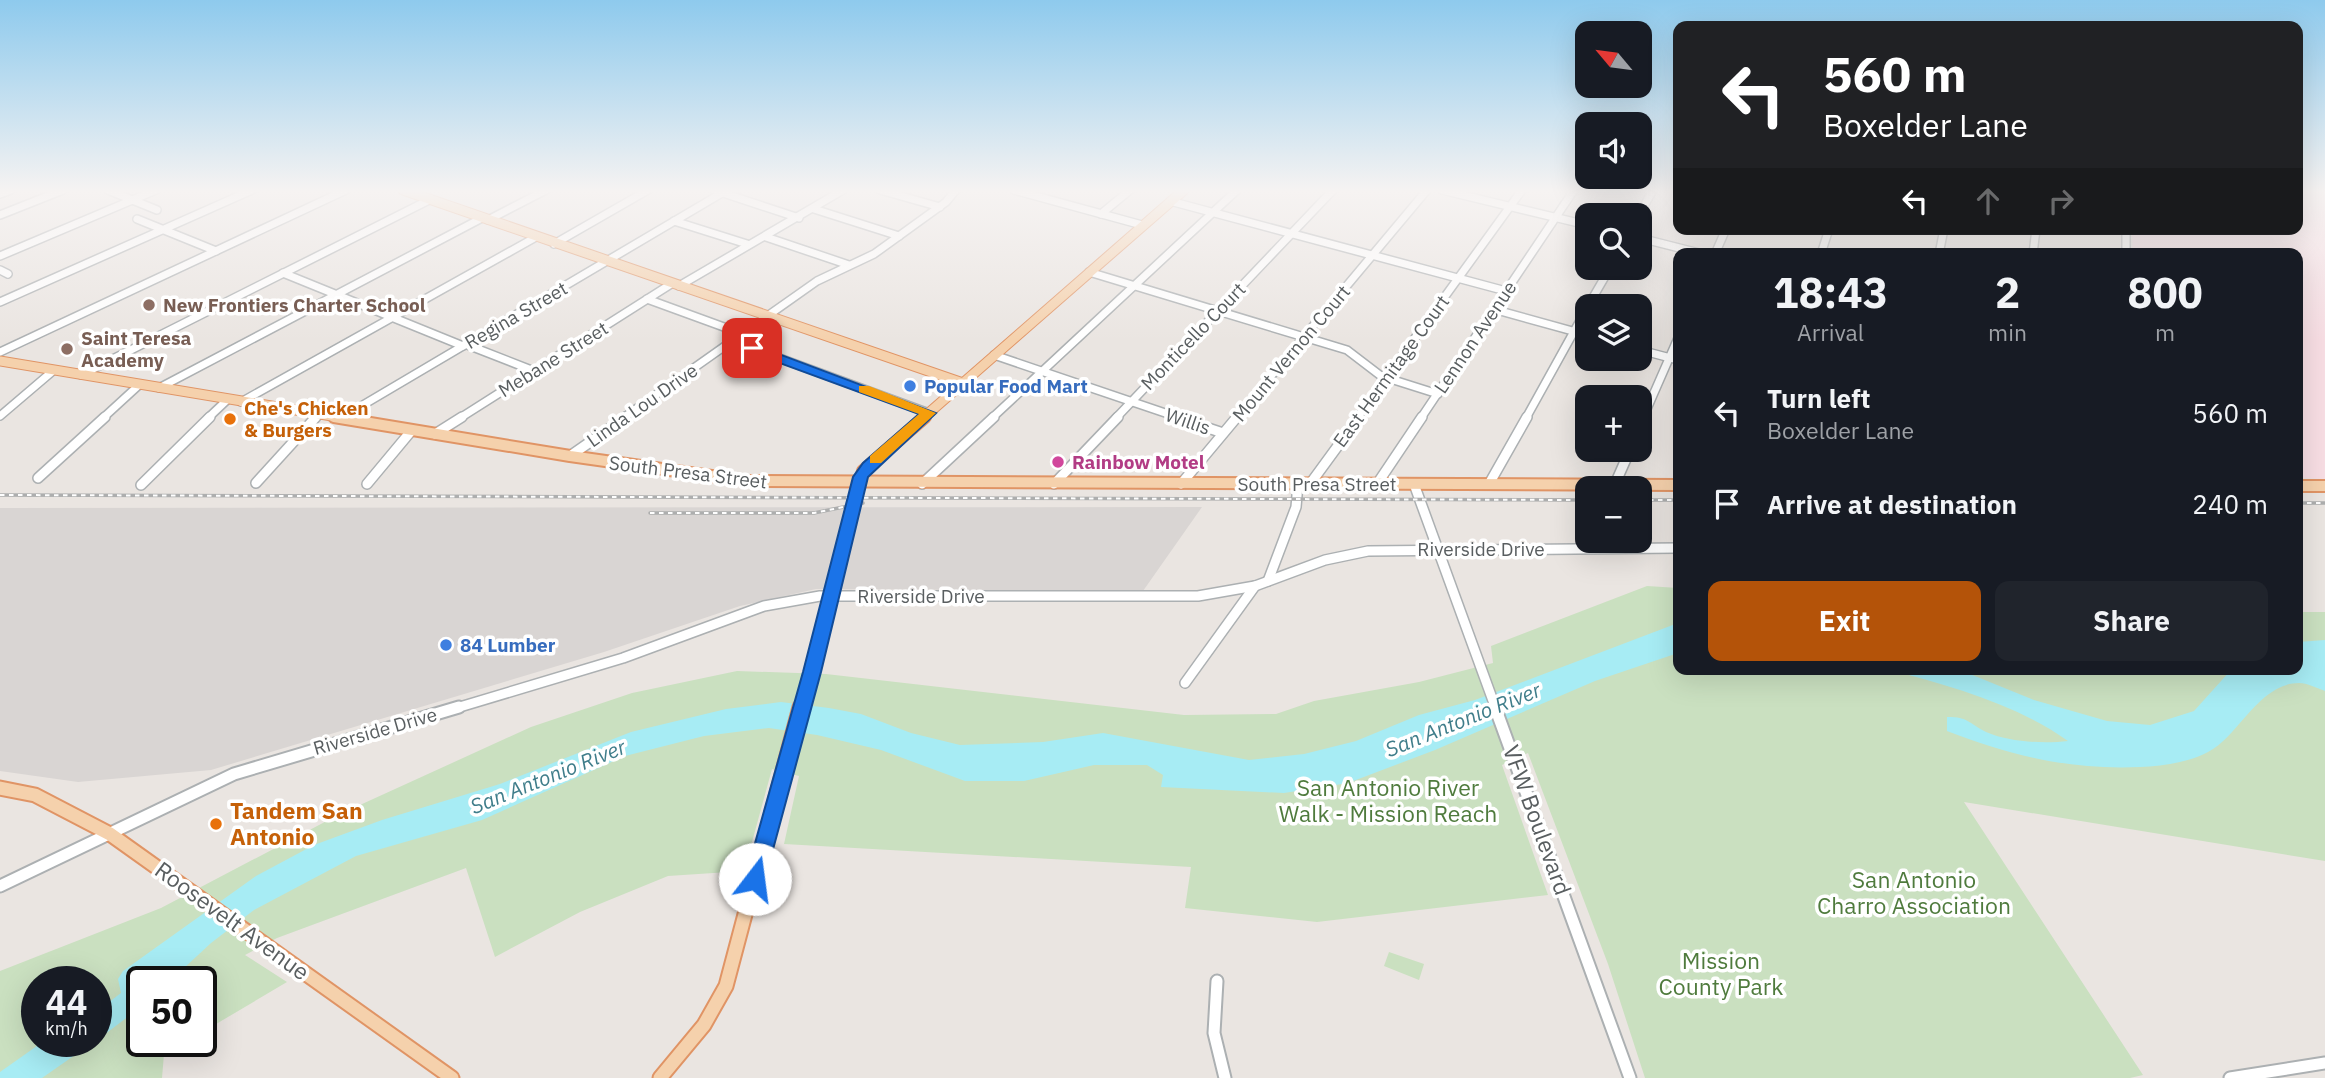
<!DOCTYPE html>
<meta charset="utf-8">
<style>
body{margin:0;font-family:"IBM Plex Sans",sans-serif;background:#20242c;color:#f1f3f6;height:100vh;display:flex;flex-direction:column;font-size:26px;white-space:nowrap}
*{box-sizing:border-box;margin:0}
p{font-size:23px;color:#9ea1a6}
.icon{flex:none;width:38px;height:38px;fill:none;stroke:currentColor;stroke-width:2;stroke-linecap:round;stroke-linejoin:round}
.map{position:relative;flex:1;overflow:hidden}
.drawer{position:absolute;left:1673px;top:248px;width:630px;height:427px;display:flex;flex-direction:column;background:#171b24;border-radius:14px;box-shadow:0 7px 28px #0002}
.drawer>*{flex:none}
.guide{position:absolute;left:1673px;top:21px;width:630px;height:214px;border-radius:14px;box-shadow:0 7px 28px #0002;background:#202124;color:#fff;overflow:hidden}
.needle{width:46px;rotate:299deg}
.fabs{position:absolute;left:1575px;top:21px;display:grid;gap:14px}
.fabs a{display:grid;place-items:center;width:77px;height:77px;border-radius:14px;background:#171b24;box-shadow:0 7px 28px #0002;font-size:35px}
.speed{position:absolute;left:21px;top:966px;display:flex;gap:14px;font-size:35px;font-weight:700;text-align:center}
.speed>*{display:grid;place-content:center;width:91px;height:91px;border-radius:50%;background:#171b24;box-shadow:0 7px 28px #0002;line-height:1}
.speed small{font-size:18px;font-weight:400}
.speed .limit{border:4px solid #111;border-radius:10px;background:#fff;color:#111}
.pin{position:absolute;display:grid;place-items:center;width:60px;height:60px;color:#fff;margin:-30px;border-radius:14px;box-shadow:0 4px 10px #0006}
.me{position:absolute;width:77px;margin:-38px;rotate:15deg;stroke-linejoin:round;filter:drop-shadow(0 0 5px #0008)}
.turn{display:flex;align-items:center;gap:24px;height:147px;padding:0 35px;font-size:32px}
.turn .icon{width:91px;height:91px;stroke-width:2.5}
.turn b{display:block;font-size:49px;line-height:60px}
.lanes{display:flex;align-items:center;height:66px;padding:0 35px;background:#0003;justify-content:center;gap:35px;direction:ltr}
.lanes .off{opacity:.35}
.eta{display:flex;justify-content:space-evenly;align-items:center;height:119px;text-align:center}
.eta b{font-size:42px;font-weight:700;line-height:49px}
.cta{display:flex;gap:14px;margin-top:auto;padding:14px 35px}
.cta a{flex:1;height:80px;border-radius:14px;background:#b45309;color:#fff;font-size:28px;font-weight:700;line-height:80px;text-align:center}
.cta a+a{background:#20242c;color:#f1f3f6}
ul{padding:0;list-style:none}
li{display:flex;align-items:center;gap:21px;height:91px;padding:0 35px}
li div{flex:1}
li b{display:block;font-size:26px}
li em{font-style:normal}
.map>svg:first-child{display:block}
</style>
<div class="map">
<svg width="2325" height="1078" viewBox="0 0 2325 1078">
<rect width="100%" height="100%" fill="#eae5e1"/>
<polygon fill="#d9d5d3" points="1202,507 1143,591 816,589 740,606 604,652 211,770 78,782 0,771 0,508"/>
<polygon fill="#f7dde3" points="2298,190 2325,190 2325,479 2298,478 2298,254 2133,254 2132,229 2298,229"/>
<g fill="#cae0c0" fill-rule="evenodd">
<path d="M1647,586L1678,588V670H2298V612H2325V861L1964,802L2143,1075L2130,1078H1645L1608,964L1528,753L1502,765L1548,895L1317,922L1185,908L1191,867L784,844L799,776L772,769L744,871L668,876L580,912L495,957L466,868L277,938L245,955L287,982L201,1033V982H142V1041H186L164,1054L162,1078H0V971L161,908L338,815L531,727L632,693L737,671L826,674L1184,715L1276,714L1314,701L1419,682L1493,663L1491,646ZM37,982H96V1041H37Z"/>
<polygon points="1389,952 1424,964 1419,980 1384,966"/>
</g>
<g fill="#a7ecf4">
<polygon points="1678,623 1678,653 1595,681 1435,750 1348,783 1284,793 1161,787 1163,775 1147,765 1094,765 1024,781 965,781 881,750 817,735 769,728 704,736 625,756 482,820 356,856 254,910 211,943 169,982 142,982 142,1006 96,1041 96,1012 121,993 118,979 123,971 256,876 314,845 382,820 500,784 631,732 726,709 781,702 829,708 861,714 911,733 960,745 1043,742 1103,733 1249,760 1304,754 1356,741 1419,715 1475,700"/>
<path d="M2325,640V691C2317,688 2307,683 2299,683C2259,683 2239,736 2208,752C2187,763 2162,766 2140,767C2069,770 2013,756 1947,731V717C1969,717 1968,723 1986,732C2009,742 2044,744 2068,741C2018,705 1949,685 1889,670H1960L2034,700L2107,721L2150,725L2194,711L2231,670H2298V642Z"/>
<polygon points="44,1041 95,1041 42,1078 0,1078 0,1072"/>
</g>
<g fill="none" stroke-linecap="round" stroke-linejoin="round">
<g stroke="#acb0b2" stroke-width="10">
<g id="minor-far2">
<polyline points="108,190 157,210"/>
<polyline points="714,190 799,218"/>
<polyline points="880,190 940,207"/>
<polyline points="1014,190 1142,225"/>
<polyline points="1442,190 1587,225"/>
<polyline points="0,194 11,190"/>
<polyline points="1170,201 1506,291"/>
<polyline points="814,209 899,236"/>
<polyline points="1101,214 1130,190"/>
<polyline points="0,215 63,190"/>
<polyline points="1639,215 1653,190"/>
<polyline points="137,219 216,251"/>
<polyline points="488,220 546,190"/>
<polyline points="674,221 747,244"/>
<polyline points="2126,229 2126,254"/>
<polyline points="766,237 849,265"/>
<polyline points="1640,238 1703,254"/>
<polyline points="554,244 648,190"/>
<polyline points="1715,254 1726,229"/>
<polyline points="1821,254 1829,229"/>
<polyline points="1939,254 1944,229"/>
<polyline points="2033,254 2036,229"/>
<polyline points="0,256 156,190"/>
<polyline points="0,270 8,274"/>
<polyline points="1089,272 1347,350 1381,376 1438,394"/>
<polyline points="283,273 463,346"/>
<polyline points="679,286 843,190"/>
<polyline points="647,299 743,334"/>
<polyline points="0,302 252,190"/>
<polyline points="1588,306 1610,268"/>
<polyline points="1493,309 1587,335"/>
<polyline points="733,341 929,413"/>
<polyline points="465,344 534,371"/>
<polyline points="1640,350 1678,360"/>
<polyline points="0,352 346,190"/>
<polyline points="994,355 1180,418"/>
<polyline points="81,375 431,199"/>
<polyline points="159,388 482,218"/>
<polyline points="241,402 536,237"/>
<polyline points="0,416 54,370"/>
<polyline points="103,418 139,385"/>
<polyline points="208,418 227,400"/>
<polyline points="314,418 318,414"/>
<polyline points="341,418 727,190"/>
<polyline points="460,418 671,284"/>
<polyline points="623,418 817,281 874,254 946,202 956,190"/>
<polyline points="992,418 1237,190"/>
<polyline points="1116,418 1333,190"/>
<polyline points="1236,418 1427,190"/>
<polyline points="1357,418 1522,190"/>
<polyline points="1421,418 1574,190"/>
<polyline points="1526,418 1587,308"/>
<polyline points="1643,418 1678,338"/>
</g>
</g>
<g stroke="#acb0b2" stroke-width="12">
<g id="minor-far1">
<polyline points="1175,417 1223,433"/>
<polyline points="341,418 343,417"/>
<polyline points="1640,426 1644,417"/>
<polyline points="435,434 462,417"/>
<polyline points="570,456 626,417"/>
<polyline points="38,478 105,417"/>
<polyline points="256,483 316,417"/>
<polyline points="367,484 412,430"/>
<polyline points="922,484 994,417"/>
<polyline points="1054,484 1118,417"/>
<polyline points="1181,484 1237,417"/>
<polyline points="1310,484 1359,417"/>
<polyline points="1377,484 1422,417"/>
<polyline points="1414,484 1496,709"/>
<polyline points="1489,484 1527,417"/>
<polyline points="1615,484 1630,450"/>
<polyline points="141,485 210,417"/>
<polyline points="1268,581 1296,507 1298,484"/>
<polyline points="1185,683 1255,586"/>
<polyline points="453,709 623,658 764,606 820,596 1198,596 1255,586 1325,560 1368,551 1678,548"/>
</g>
</g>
<g stroke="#acb0b2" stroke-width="15">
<g id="minor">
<polyline points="1495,707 1630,1078"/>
<polyline points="0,886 234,774 459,707"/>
<polyline points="1217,981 1214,1033 1225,1078"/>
<polyline points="2230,1078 2325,1063"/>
</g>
</g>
<g stroke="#e09465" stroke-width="11">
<g id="major-far2">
<polyline points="403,190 963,383"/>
<polyline points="0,361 344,418"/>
<polyline points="923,418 1184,190"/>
</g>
</g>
<g stroke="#e09465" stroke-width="14">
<g id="major-far1">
<polyline points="334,417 570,456 747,481 1678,485"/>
<polyline points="2298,486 2325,486"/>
<polyline points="800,709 863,471 925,417"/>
</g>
</g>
<g stroke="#e09465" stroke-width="17">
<g id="major">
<polyline points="0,788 35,795 110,834 452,1078"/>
<polyline points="660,1078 704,1025 726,986 800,707"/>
</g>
</g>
<use href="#minor-far2" stroke="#fff" stroke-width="7"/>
<use href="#minor-far1" stroke="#fff" stroke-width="9"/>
<use href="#minor" stroke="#fff" stroke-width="11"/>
<use href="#major-far2" stroke="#f5d1ac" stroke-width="9"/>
<use href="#major-far1" stroke="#f5d1ac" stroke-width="10"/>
<use href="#major" stroke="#f5d1ac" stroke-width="13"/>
<g stroke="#adaeae" stroke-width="3.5">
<g id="rail">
<polyline points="0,495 1587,500"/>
<polyline points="1640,500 1678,500"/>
<polyline points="2298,503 2325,503"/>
<polyline points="650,513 814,513 863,503"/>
</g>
</g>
<use href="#rail" stroke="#fff" stroke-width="2" stroke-dasharray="4.5" stroke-linecap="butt"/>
</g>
<linearGradient id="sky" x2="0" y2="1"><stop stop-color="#8ecaed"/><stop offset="0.56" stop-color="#f6f3f2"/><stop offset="1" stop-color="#f6f3f2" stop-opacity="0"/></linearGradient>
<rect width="2325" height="341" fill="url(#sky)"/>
<polygon fill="#1a73e8" stroke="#114b97" stroke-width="2" points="752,344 936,413 868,477 821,672 765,879 762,885 755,888 748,885 745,879 803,672 853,477 863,463 919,414 747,351 745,348"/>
<polygon fill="#f59e0b" points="859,386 869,386 936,413 881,463 870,463 870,456 919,414 859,392"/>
<g fill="#8d6e63" stroke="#fff" stroke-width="2.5">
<circle cx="149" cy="305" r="7"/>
<circle cx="67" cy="349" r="7"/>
</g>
<g fill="#3f7fe0" stroke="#fff" stroke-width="2.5">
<circle cx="910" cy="386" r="7"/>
<circle cx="446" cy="645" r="7"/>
</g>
<g fill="#e8710a" stroke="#fff" stroke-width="2.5">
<circle cx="230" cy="419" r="7"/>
<circle cx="216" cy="824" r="7"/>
</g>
<circle fill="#d1479c" stroke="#fff" stroke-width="2.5" cx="1058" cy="462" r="7"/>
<g text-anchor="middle" stroke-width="7" stroke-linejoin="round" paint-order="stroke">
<g font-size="19" font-weight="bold" fill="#785e54" stroke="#fff" text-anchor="start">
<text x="163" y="312">New Frontiers Charter School</text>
<text x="81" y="345">Saint Teresa<tspan x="81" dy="22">Academy</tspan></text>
</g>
<g font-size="19" fill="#595e60" stroke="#fff">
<text transform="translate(516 315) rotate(-30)" y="7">Regina Street</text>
<text transform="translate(1193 336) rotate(-46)" y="7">Monticello Court</text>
<text transform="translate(1475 337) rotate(-56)" y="7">Lennon Avenue</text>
<text transform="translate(1291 353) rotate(-50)" y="7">Mount Vernon Court</text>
<text transform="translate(553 359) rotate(-32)" y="7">Mebane Street</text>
<text transform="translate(1391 371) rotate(-54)" y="7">East Hermitage Court</text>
<text transform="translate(642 405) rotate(-35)" y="7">Linda Lou Drive</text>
<text transform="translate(1188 421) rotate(19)" y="7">Willis</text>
<text transform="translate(688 472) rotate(7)" y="7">South Presa Street</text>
<text x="1317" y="491">South Presa Street</text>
<text x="1481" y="556">Riverside Drive</text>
<text x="921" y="603">Riverside Drive</text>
<text transform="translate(375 731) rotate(-16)" y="7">Riverside Drive</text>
</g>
<g font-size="19" font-weight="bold" fill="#366cbe" stroke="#fff" text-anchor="start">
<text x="924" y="393">Popular Food Mart</text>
<text x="460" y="652">84 Lumber</text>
</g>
<g font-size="19" font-weight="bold" fill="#c56008" stroke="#fff" text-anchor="start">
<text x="244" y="415">Che's Chicken<tspan x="244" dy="22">&amp; Burgers</tspan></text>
</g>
<g font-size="19" font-weight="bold" fill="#b23c85" stroke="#fff" text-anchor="start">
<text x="1072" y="469">Rainbow Motel</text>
</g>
<g font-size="21" font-style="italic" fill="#3f7d8a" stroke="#fff">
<text transform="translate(1463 720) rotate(-22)" y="7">San Antonio River</text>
<text transform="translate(548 777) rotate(-22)" y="7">San Antonio River</text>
</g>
<g font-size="23" fill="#4f7b3d" stroke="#fff">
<text x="1388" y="796">San Antonio River<tspan x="1388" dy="26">Walk - Mission Reach</tspan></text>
<text x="1914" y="888">San Antonio<tspan x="1914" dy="26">Charro Association</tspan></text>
<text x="1721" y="969">Mission<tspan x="1721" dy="26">County Park</tspan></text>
</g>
<g font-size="23" font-weight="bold" fill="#c56008" stroke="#fff" text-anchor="start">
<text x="230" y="819">Tandem San<tspan x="230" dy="26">Antonio</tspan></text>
</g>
<g font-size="23" fill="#595e60" stroke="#fff">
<text transform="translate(1537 820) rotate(70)" y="8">VFW Boulevard</text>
<text transform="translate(232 921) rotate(36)" y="8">Roosevelt Avenue</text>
</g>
</g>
</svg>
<div class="fabs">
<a><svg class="needle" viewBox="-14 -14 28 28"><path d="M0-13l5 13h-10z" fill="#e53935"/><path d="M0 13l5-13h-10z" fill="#9ea1a6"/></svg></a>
<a><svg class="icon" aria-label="sound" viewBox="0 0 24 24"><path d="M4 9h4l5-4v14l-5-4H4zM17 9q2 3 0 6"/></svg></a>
<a><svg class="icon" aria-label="search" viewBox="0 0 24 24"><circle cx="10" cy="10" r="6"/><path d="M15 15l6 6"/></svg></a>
<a><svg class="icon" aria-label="layers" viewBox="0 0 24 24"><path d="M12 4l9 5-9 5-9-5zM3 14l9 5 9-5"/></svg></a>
<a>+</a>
<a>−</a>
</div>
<div class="speed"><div>44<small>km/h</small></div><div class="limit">50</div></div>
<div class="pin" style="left:752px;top:348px;background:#d93025"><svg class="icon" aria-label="arrive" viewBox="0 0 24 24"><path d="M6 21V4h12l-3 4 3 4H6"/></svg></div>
<svg class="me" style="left:755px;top:879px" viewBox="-20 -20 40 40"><circle r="19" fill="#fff"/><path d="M0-13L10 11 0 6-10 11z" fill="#1a73e8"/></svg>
<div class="guide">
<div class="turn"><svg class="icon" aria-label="left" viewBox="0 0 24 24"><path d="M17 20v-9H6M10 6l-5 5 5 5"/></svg><div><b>560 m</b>Boxelder Lane</div></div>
<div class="lanes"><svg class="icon" aria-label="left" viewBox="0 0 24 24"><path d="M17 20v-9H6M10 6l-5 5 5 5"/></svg><svg class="icon off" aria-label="ahead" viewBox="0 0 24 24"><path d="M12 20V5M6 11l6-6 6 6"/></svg><svg class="icon off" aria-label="right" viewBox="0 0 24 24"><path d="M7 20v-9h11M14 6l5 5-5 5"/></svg></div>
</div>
<section class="drawer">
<div class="eta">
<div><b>18:43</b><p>Arrival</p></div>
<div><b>2</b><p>min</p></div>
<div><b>800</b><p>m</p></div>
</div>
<ul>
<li><svg class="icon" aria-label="left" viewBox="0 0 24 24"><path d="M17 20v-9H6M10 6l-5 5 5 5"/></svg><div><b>Turn left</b><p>Boxelder Lane</p></div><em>560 m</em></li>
<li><svg class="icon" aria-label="arrive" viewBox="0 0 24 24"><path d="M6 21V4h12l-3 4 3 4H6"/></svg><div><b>Arrive at destination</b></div><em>240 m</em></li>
</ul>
<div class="cta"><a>Exit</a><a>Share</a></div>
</section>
</div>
